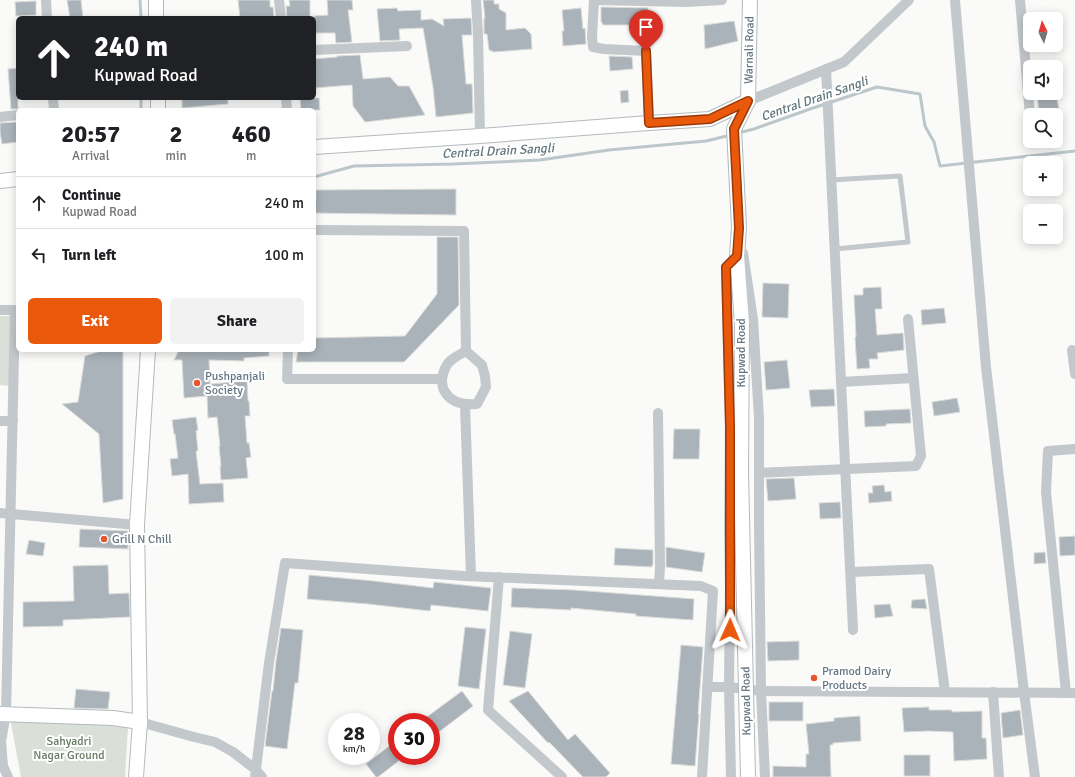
<!DOCTYPE html>
<meta charset="utf-8">
<style>
body{margin:0;font-family:Signika,sans-serif;background:#f2f2f2;color:#202124;height:100vh;display:flex;flex-direction:column;font-size:15px;white-space:nowrap}
*{box-sizing:border-box;margin:0}
p{font-size:13px;color:#757577}
.icon{flex:none;width:22px;height:22px;fill:none;stroke:currentColor;stroke-width:2;stroke-linecap:round;stroke-linejoin:round}
.map{position:relative;flex:1;overflow:hidden}
.drawer{position:absolute;left:16px;top:108px;width:300px;height:244px;display:flex;flex-direction:column;background:#fff;border-radius:6px;box-shadow:0 2px 10px #0003}
.drawer>*{flex:none}
.top-card{position:absolute;left:16px;top:16px;width:300px;height:84px;border-radius:6px;box-shadow:0 2px 10px #0003;background:#202124;color:#fff;overflow:hidden}
.needle{width:26px;rotate:355deg}
.controls{position:absolute;left:1023px;top:12px;display:grid;gap:8px}
.controls a{display:grid;place-items:center;width:40px;height:40px;border-radius:6px;background:#fff;box-shadow:0 2px 10px #0003;font-size:20px}
.speed{position:absolute;left:328px;top:713px;display:flex;gap:8px;font-size:20px;font-weight:700;text-align:center}
.speed>*{display:grid;place-content:center;width:52px;height:52px;border-radius:50%;background:#fff;box-shadow:0 2px 10px #0003;line-height:1}
.speed small{font-size:10px;font-weight:400}
.speed .limit{border:6px solid #d22;background:#fff;color:#111}
.pin{position:absolute;display:grid;place-items:center;width:34px;height:34px;color:#fff;margin:-41px -17px;border-radius:50% 50% 50% 0;rotate:-45deg;box-shadow:0 0 4px #0007}
.pin .icon{rotate:45deg}
.me{position:absolute;width:44px;margin:-22px;rotate:1deg;stroke-linejoin:round;filter:drop-shadow(0 0 3px #0008)}
.turn{display:flex;align-items:center;gap:14px;height:84px;padding:0 12px;font-size:18px}
.turn .icon{width:52px;height:52px;stroke-width:2.5}
.turn b{display:block;font-size:28px;line-height:34px}
.eta{display:flex;justify-content:space-evenly;align-items:center;height:68px;text-align:center}
.eta b{font-size:24px;font-weight:700;line-height:28px}
.cta{display:flex;gap:8px;margin-top:auto;padding:8px 12px}
.cta a{flex:1;height:46px;border-radius:6px;background:#ea580c;color:#fff;font-size:16px;font-weight:700;line-height:46px;text-align:center}
.cta a+a{background:#f2f2f2;color:#202124}
ul{padding:0;list-style:none}
li{display:flex;align-items:center;gap:12px;height:52px;padding:0 12px;border-top:1px solid #e0e0e0}
li div{flex:1}
li b{display:block;font-size:15px}
li em{font-style:normal}
.map>svg:first-child{display:block}
</style>
<div class="map">
<svg width="1075" height="777" viewBox="0 0 1075 777">
<rect width="100%" height="100%" fill="#fafaf8"/>
<g fill="#dadfd7">
<polygon points="0,316 10,316 9,386 0,385"/>
<polygon points="10,718 113,718 128,727 125,777 21,777"/>
</g>
<g fill="none" stroke-linecap="round" stroke-linejoin="round">
<g stroke="#bbc7cb" stroke-width="3">
<polyline points="140,0 141,18"/>
<polyline points="141,110 141,98"/>
<polyline points="738,133 754,129 810,109 877,87 920,94 925,126 934,142 940,166 1075,151"/>
<polyline points="314,177 354,166 454,164 540,160 609,150 706,141 731,135"/>
</g>
</g>
<g fill="#aab3b9" stroke="#dcdcda">
<polygon points="67,0 81,0 83,18 70,18"/>
<polygon points="238,0 270,0 270,7 273,7 274,18 240,18"/>
<polygon points="289,0 310,0 310,18 287,18 286,6 290,6"/>
<polygon points="327,0 352,0 353,10 348,10 352,42 336,43 335,33 314,33 314,16 328,15"/>
<polygon points="483,0 494,0 494,4 499,4 499,9 506,13 506,30 525,28 531,34 532,49 494,52 489,50 487,34 484,34 484,18 485,18"/>
<polygon points="36,1 36,15 16,16 15,2"/>
<polygon points="601,7 648,8 648,25 603,25 601,21"/>
<polygon points="397,8 398,11 421,10 421,20 432,19 444,26 443,19 471,18 472,35 462,35 466,84 472,84 473,113 436,117 433,87 423,28 399,29 400,40 380,41 377,9"/>
<polygon points="581,8 583,29 585,28 586,44 563,46 562,31 564,31 562,10"/>
<polygon points="734,21 738,41 705,49 704,25"/>
<polygon points="360,55 363,79 390,77 398,86 409,86 425,115 365,122 353,106 352,85 314,88 314,59 337,57 337,56"/>
<polygon points="609,56 632,57 633,69 610,71"/>
<polygon points="18,68 18,109 11,109 8,69"/>
<polygon points="628,90 629,102 621,103 620,91"/>
<polygon points="1056,93 1059,109 1039,113 1037,94"/>
<polygon points="182,98 228,98 228,104 182,108"/>
<polygon points="300,98 319,98 320,110 301,110"/>
<polygon points="18,122 18,142 2,144 0,132 0,123"/>
<polygon points="456,189 456,215 315,213 316,190"/>
<polygon points="437,237 458,237 459,305 404,362 296,362 298,350 314,350 314,338 405,336 437,294"/>
<polygon points="763,283 789,284 788,318 762,317"/>
<polygon points="881,287 882,309 875,309 877,335 903,333 904,350 877,353 878,359 869,359 870,368 857,369 855,337 856,337 854,295 863,295 863,288"/>
<polygon points="944,308 946,323 922,325 921,310"/>
<polygon points="104,350 123,350 123,499 103,503 99,434 62,404 78,402 85,356"/>
<polygon points="179,350 269,350 269,356 244,358 244,361 209,360 210,384 247,381 248,401 249,401 250,416 245,416 247,443 249,443 251,457 246,458 248,478 221,480 220,466 221,466 219,446 220,446 217,417 208,418 207,396 184,398 182,360 174,360"/>
<polygon points="787,360 790,388 766,390 764,362"/>
<polygon points="834,389 835,406 811,407 809,390"/>
<polygon points="957,398 960,412 934,416 932,402"/>
<polygon points="910,409 911,423 886,424 886,426 865,427 864,411"/>
<polygon points="196,417 198,430 196,431 198,451 196,451 200,484 223,483 224,502 189,504 188,474 172,476 170,459 178,458 175,434 174,434 172,420"/>
<polygon points="674,429 700,429 699,459 673,459"/>
<polygon points="794,478 796,499 768,501 766,479"/>
<polygon points="884,485 885,492 891,491 892,501 869,503 868,493 873,493 872,486"/>
<polygon points="840,502 841,518 820,519 819,503"/>
<polygon points="80,529 128,531 128,549 79,547"/>
<polygon points="1075,536 1075,555 1060,556 1059,537"/>
<polygon points="29,540 45,543 43,556 26,554"/>
<polygon points="666,547 705,553 702,572 666,567"/>
<polygon points="615,548 653,550 653,565 652,565 652,567 614,565"/>
<polygon points="1045,552 1046,563 1034,564 1034,553"/>
<polygon points="108,565 109,594 129,593 130,617 63,620 63,626 23,627 23,602 74,601 73,566"/>
<polygon points="309,575 374,581 433,588 434,582 491,588 488,611 431,605 430,611 368,604 307,599"/>
<polygon points="512,588 574,590 694,599 693,620 636,616 636,614 571,608 571,610 511,607"/>
<polygon points="925,599 927,609 911,608 912,600"/>
<polygon points="890,604 893,616 875,618 874,605"/>
<polygon points="465,627 486,629 479,689 458,686"/>
<polygon points="281,628 303,630 298,683 295,683 287,749 265,746 272,691 273,691 276,661"/>
<polygon points="510,631 532,634 525,688 503,685"/>
<polygon points="799,641 799,660 768,661 767,642"/>
<polygon points="681,645 703,647 698,714 699,714 695,766 671,764"/>
<polygon points="76,689 110,692 108,709 74,708"/>
<polygon points="462,691 473,706 431,738 431,722 420,722"/>
<polygon points="528,691 568,740 575,734 610,773 606,777 583,777 549,742 548,743 509,701"/>
<rect x="769" y="702" width="34" height="19"/>
<polygon points="929,707 929,710 952,710 952,712 982,711 982,738 986,738 987,759 954,761 953,732 928,731 904,732 902,708"/>
<polygon points="1020,710 1023,735 1003,738 1001,713"/>
<polygon points="860,716 861,741 833,743 833,745 830,745 831,777 773,777 773,766 806,767 806,754 809,754 806,724 834,721 834,718"/>
<polygon points="397,740 397,756 405,756 378,777 376,777 366,764"/>
<rect x="904" y="755" width="26" height="21"/>
</g>
<g fill="none" stroke-linecap="round" stroke-linejoin="round">
<g stroke="#b3babf" stroke-width="16">
<g id="secondary">
<polyline points="156,0 156,18"/>
<polyline points="158,98 158,110"/>
<polyline points="314,147 480,136 649,123 710,119 748,101"/>
<polyline points="0,181 18,179"/>
<polyline points="742,324 737,256 739,227 734,129 748,101 750,0"/>
<polyline points="0,714 113,718 140,722"/>
<polyline points="136,777 140,722 137,525 148,350"/>
</g>
</g>
<polyline stroke="#c3c8cc" stroke-width="5" points="831,180 900,176 908,242 835,249"/>
<g stroke="#c3c8cc" stroke-width="10">
<polyline points="46,0 47,18"/>
<polyline points="279,0 281,18"/>
<polyline points="476,0 478,34 480,136"/>
<polyline points="594,0 592,37 593,47 604,49 646,51 649,123"/>
<polyline points="594,0 687,2 722,0"/>
<polyline points="955,0 986,367 1024,692 1035,777"/>
<polyline points="1020,0 1030,115"/>
<polyline points="314,50 407,46"/>
<polyline points="826,69 853,630"/>
<polyline points="53,98 54,110"/>
<polyline points="286,98 287,110"/>
<polyline points="748,101 844,62 909,0"/>
<polyline points="0,117 18,115"/>
<polyline points="1032,141 1032,142"/>
<polyline points="743,253 753,319 759,418 759,525 761,691 765,777"/>
<polyline points="0,310 15,310 6,714 1,741 3,766 8,777"/>
<path d="M288,350L287,379H442C442,383 443,389 445,392C452,404 465,405 477,404L486,387L485,376L482,365L466,351L464,231L314,230"/>
<polyline points="1072,350 1075,374"/>
<path d="M442,379C445,362 451,359 466,351"/>
<polyline points="841,382 913,378"/>
<polyline points="465,405 471,576"/>
<polyline points="658,413 660,566 659,584"/>
<polyline points="0,421 13,421"/>
<polyline points="759,473 916,466 921,456 908,319"/>
<polyline points="0,513 137,525"/>
<polyline points="851,572 929,569 945,692"/>
<polyline points="499,577 488,710 562,777"/>
<polyline points="707,687 729,687 761,691 1075,693"/>
<polyline points="993,692 999,777"/>
<polyline points="1066,693 1046,492 1048,451 1075,449"/>
<polyline points="139,727 140,722 194,737 215,742 233,752 255,769 262,777"/>
<polyline points="255,777 269,663 285,563 464,576 701,586 713,591 702,777"/>
<polyline points="731,777 729,687 730,587 729,529 730,427 726,267 737,256"/>
</g>
<use href="#secondary" stroke="#fff" stroke-width="14"/>
<g stroke="#b3babf" stroke-width="16" stroke-linecap="butt">
<polyline id="secondary-bridge" points="742,324 741,473 748,777"/>
</g>
<use href="#secondary-bridge" stroke="#fff" stroke-width="14"/>
</g>
<g fill="none" stroke-linecap="round" stroke-linejoin="round">
<g stroke="#983908" stroke-width="10">
<polyline id="route" points="646,51 649,123 710,119 748,101 734,129 739,228 737,256 726,267 730,427 730,630"/>
</g>
<use href="#route" stroke="#ea580c" stroke-width="7"/>
</g>
<g fill="#e4572e" stroke="#fff" stroke-width="1.5">
<circle cx="197" cy="383" r="4"/>
<circle cx="104" cy="539" r="4"/>
<circle cx="814" cy="678" r="4"/>
</g>
<g text-anchor="middle" stroke-width="4" stroke-linejoin="round" paint-order="stroke">
<g font-size="12" fill="#657683" stroke="#fff">
<text transform="translate(749 50) rotate(-89)" y="4">Warnali Road</text>
<text transform="translate(741 353) rotate(-90)" y="4">Kupwad Road</text>
<text transform="translate(746 701) rotate(-91)" y="4">Kupwad Road</text>
</g>
<g font-size="12" fill="#657683" stroke="#fff" text-anchor="start">
<text x="205" y="380">Pushpanjali<tspan x="205" dy="14">Society</tspan></text>
<text x="112" y="543">Grill N Chill</text>
<text x="822" y="675">Pramod Dairy<tspan x="822" dy="14">Products</tspan></text>
</g>
<g font-size="12" fill="#687a64" stroke="#fff">
<text x="69" y="745">Sahyadri<tspan x="69" dy="14">Nagar Ground</tspan></text>
</g>
<g font-size="13" font-style="italic" fill="#60757c" stroke="#fff">
<text transform="translate(814 98) rotate(-19)" y="5">Central Drain Sangli</text>
<text transform="translate(498 150) rotate(-3)" y="5">Central Drain Sangli</text>
</g>
</g>
</svg>
<div class="controls">
<a><svg class="needle" viewBox="-14 -14 28 28"><path d="M0-13l5 13h-10z" fill="#e53935"/><path d="M0 13l5-13h-10z" fill="#757577"/></svg></a>
<a><svg class="icon" aria-label="sound" viewBox="0 0 24 24"><path d="M4 9h4l5-4v14l-5-4H4zM17 9q2 3 0 6"/></svg></a>
<a><svg class="icon" aria-label="search" viewBox="0 0 24 24"><circle cx="10" cy="10" r="6"/><path d="M15 15l6 6"/></svg></a>
<a>+</a>
<a>−</a>
</div>
<div class="speed"><div>28<small>km/h</small></div><div class="limit">30</div></div>
<div class="pin" style="left:646px;top:51px;background:#d93025"><svg class="icon" aria-label="arrive" viewBox="0 0 24 24"><path d="M6 21V4h12l-3 4 3 4H6"/></svg></div>
<svg class="me" style="left:730px;top:630px" viewBox="-20 -20 40 40"><path d="M0-17L14 15 0 8-14 15z" fill="#ea580c" stroke="#fff" stroke-width="4"/></svg>
<div class="top-card">
<div class="turn"><svg class="icon" aria-label="ahead" viewBox="0 0 24 24"><path d="M12 20V5M6 11l6-6 6 6"/></svg><div><b>240 m</b>Kupwad Road</div></div>
</div>
<section class="drawer">
<div class="eta">
<div><b>20:57</b><p>Arrival</p></div>
<div><b>2</b><p>min</p></div>
<div><b>460</b><p>m</p></div>
</div>
<ul>
<li><svg class="icon" aria-label="ahead" viewBox="0 0 24 24"><path d="M12 20V5M6 11l6-6 6 6"/></svg><div><b>Continue</b><p>Kupwad Road</p></div><em>240 m</em></li>
<li><svg class="icon" aria-label="left" viewBox="0 0 24 24"><path d="M17 20v-9H6M10 6l-5 5 5 5"/></svg><div><b>Turn left</b></div><em>100 m</em></li>
</ul>
<div class="cta"><a>Exit</a><a>Share</a></div>
</section>
</div>
